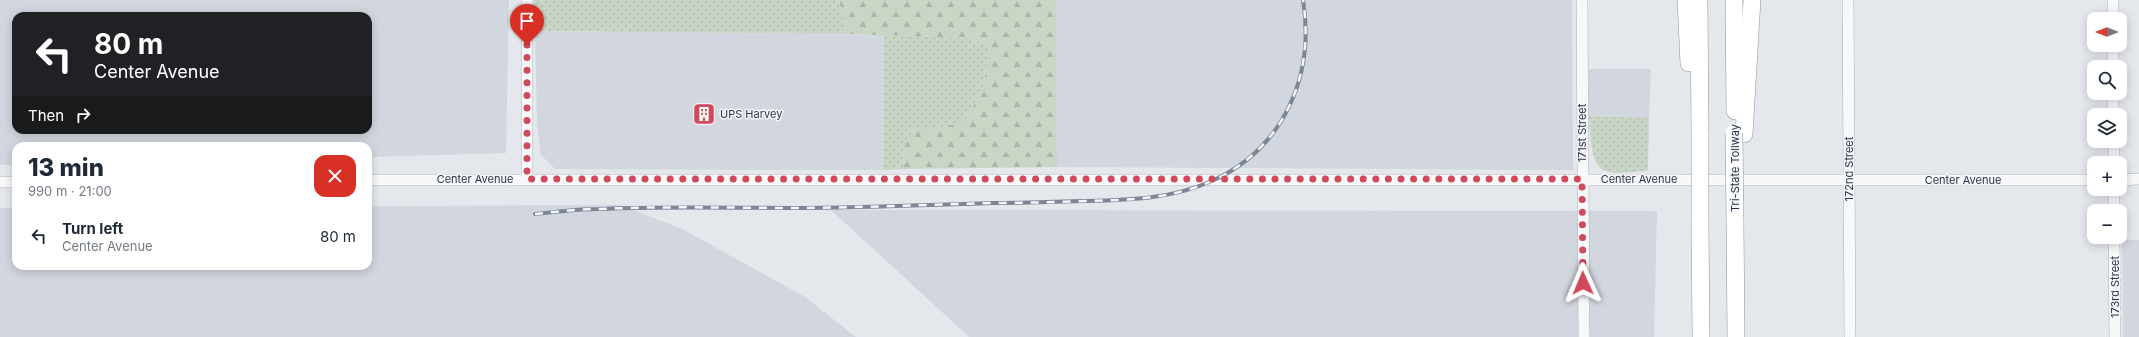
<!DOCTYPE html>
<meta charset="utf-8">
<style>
body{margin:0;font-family:Inter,sans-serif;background:#f6f6f7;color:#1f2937;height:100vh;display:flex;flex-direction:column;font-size:15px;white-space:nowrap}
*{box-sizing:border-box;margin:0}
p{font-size:13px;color:#747a83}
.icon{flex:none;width:22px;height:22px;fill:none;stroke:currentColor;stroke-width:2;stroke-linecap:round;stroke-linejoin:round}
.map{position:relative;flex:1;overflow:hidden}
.side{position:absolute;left:12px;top:142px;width:360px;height:128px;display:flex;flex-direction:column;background:#fff;border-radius:12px;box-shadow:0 2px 10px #0003}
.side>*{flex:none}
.hud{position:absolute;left:12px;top:12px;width:360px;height:122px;border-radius:12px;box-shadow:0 2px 10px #0003;background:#202124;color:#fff;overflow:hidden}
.needle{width:26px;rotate:270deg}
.tools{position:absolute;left:2087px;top:12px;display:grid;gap:8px}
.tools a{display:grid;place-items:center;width:40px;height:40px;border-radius:8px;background:#fff;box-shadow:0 2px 10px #0003;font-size:20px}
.pin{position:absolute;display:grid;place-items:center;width:34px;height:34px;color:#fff;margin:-41px -17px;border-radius:50% 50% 50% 0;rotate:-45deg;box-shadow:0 0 4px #0007}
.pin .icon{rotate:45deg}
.me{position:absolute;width:44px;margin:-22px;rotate:359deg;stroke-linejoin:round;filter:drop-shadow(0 0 3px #0008)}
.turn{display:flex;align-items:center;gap:14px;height:84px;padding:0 16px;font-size:18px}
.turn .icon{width:52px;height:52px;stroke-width:2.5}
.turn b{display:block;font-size:28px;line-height:34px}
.then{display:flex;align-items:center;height:38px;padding:0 16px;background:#0003;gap:8px;font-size:15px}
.round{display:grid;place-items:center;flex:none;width:42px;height:42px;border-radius:12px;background:#f6f6f7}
.overview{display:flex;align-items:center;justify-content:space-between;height:68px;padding:0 16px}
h1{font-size:24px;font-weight:800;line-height:30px}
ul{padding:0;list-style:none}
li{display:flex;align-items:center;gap:12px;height:52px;padding:0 16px}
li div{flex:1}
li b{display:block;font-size:15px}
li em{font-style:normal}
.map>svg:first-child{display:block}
</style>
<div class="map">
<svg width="2139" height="337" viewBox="0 0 2139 337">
<defs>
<pattern id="grass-dots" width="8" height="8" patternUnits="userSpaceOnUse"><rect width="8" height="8" fill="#c9d6c5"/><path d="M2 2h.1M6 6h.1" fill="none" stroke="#adb8ab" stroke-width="1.8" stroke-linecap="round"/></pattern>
<pattern id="forest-firs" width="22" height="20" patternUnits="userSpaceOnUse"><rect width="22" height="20" fill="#c9d6c5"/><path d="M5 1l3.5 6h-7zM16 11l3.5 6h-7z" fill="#adb8ab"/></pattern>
</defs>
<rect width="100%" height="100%" fill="#e4e7ec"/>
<g fill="#d2d6de" fill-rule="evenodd">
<path d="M0,0H509L506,153L368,157V146H16V165H0ZM16,16H368V130H16Z"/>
<polygon points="1056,0 1572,0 1573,170 1057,167"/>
<polygon points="535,31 884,35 883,170 555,169 541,155 537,122"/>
<polygon points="1589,69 1651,69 1649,118 1589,116"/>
<polygon points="620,205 682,229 805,297 856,337 0,337 0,208 16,208 16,266 368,266 368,206"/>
<polygon points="831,210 1657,211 1654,337 969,337"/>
<polygon points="2122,240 2139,240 2139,337 2123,337"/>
</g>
<g fill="url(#grass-dots)">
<polygon points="534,0 839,0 846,34 535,31"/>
<polygon points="884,35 968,38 990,47 982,91 964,122 937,128 914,128 904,147 903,169 883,170"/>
<path d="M1589,116L1649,118L1648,171C1637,171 1617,175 1608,172C1588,167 1591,132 1589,116Z"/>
</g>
<polygon fill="url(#forest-firs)" points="839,0 1056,0 1057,167 903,169 904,147 914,128 937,128 964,122 982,91 990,47 968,38 846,34"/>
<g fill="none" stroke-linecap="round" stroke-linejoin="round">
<g stroke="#a9aeb7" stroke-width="12">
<g id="minor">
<polyline points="527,0 527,179"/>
<polyline points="1582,0 1584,337"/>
<polyline points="1848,0 1850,337"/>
<polyline points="2113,0 2113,19"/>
<polyline points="2113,45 2113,67"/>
<polyline points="2113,93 2113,115"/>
<polyline points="2114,141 2114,163"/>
<polyline points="368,180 2094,180"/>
<polyline points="2120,180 2139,179"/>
<polyline points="0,182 16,182"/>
<polyline points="2114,189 2114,211"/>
<polyline points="2114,237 2115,337"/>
</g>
</g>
<g stroke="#8b94a3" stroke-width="18">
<g id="highway">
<polyline points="1686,0 1689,63"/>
<polyline points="1699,0 1700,136"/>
<polyline points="1734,0 1735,111"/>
<polyline points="1744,134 1752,0"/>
<polyline points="1735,221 1736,337"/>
<polyline points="1700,222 1701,337"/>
</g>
</g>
<use href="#minor" stroke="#f7f8fa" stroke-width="11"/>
<use href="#highway" stroke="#fff" stroke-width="17"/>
<g stroke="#7d8696" stroke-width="4">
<path id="rail" d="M535,214C556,212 577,209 598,209C667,206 737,208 806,208C868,207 929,205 991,203C1023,203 1054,202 1086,201C1130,200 1173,199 1214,180C1285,147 1315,74 1303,0"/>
</g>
<use href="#rail" stroke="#f4f6f9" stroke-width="2.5" stroke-dasharray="8" stroke-linecap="butt"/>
<g stroke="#8b94a3" stroke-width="18" stroke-linecap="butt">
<g id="highway-bridge">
<polyline points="1734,133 1735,221"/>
<polyline points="1700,136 1700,222"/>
</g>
</g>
<use href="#highway-bridge" stroke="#fff" stroke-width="17"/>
</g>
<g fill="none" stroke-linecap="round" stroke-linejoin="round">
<polyline stroke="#d1495b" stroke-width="7" stroke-dasharray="0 12.6" points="527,45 527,179 1582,179 1583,283"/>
</g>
<defs>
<g id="building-square" transform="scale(1.15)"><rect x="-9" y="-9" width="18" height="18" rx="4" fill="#d1495b" stroke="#f4f6f9"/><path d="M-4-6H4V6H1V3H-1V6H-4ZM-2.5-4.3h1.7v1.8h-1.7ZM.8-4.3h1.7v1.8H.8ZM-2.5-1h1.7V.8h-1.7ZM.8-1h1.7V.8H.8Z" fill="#fff"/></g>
</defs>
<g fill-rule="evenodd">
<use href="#building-square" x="704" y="114"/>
</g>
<g text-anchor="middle" stroke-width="3" stroke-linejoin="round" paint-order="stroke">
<g font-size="11" fill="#2b3445" stroke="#f4f6f9" text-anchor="start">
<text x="720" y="118">UPS Harvey</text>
</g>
<g font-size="11" fill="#2b3445" stroke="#f4f6f9">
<text transform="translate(1582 133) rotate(-90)" y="4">171st Street</text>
<text transform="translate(1735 168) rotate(-90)" y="4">Tri-State Tollway</text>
<text transform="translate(1849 169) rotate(-90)" y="4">172nd Street</text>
<text x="475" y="183">Center Avenue</text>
<text x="1639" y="183">Center Avenue</text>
<text x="1963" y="184">Center Avenue</text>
<text transform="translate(2115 287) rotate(-90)" y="4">173rd Street</text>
</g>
</g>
</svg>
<div class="tools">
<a><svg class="needle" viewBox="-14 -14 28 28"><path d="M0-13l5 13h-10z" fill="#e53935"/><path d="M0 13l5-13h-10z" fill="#747a83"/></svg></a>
<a><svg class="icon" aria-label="search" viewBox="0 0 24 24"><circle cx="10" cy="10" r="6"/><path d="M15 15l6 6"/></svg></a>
<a><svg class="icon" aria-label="layers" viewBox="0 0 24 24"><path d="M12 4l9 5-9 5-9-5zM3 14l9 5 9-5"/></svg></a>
<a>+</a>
<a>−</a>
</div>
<div class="pin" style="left:527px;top:45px;background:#d93025"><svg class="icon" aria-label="arrive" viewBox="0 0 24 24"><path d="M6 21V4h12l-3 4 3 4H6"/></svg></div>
<svg class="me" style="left:1583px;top:283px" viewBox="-20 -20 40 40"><path d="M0-17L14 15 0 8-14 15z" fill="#d1495b" stroke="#fff" stroke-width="4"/></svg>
<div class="hud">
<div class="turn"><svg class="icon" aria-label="left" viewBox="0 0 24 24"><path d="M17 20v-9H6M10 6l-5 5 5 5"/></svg><div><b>80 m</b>Center Avenue</div></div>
<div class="then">Then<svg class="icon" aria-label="right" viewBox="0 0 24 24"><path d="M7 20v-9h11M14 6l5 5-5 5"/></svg></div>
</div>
<section class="side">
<div class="overview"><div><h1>13 min</h1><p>990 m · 21:00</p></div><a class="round" style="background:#d93025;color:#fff"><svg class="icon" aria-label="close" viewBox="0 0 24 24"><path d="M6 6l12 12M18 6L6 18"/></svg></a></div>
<ul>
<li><svg class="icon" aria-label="left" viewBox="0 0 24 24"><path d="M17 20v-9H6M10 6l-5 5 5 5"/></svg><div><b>Turn left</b><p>Center Avenue</p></div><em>80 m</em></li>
</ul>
</section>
</div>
